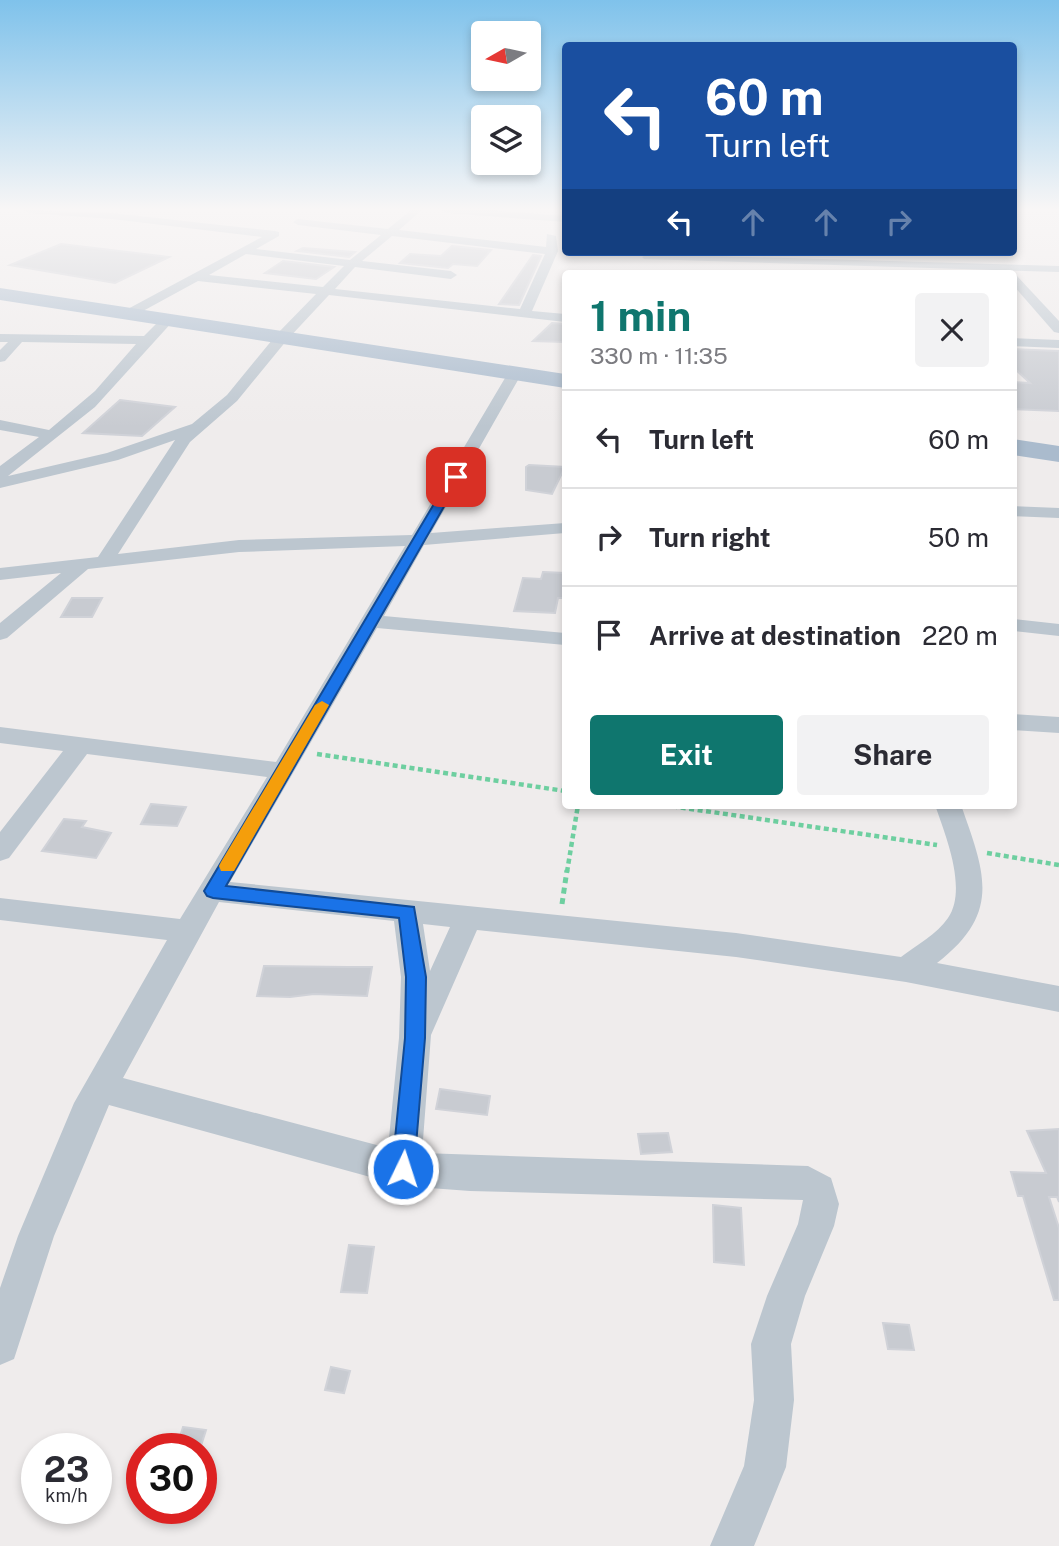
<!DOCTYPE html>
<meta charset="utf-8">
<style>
body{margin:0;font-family:"Public Sans",sans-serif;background:#f2f2f3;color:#2b2b33;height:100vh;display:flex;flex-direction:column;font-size:26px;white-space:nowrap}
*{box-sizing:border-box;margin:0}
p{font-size:23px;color:#7c7c81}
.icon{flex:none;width:38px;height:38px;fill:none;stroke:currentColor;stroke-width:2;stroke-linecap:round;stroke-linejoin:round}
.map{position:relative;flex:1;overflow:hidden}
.drawer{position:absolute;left:562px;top:270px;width:455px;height:539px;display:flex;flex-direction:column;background:#fff;border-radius:7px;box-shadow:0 4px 10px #0003}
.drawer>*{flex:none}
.hud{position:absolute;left:562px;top:42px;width:455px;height:214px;border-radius:7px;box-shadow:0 4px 10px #0003;background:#1a4fa0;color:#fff;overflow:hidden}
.needle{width:46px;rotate:261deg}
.fabs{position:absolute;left:471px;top:21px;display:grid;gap:14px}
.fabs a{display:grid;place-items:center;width:70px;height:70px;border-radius:7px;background:#fff;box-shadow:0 4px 10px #0003;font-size:35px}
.speed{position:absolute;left:21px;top:1433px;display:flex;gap:14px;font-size:35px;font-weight:700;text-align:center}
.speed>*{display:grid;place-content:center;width:91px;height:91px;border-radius:50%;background:#fff;box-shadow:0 4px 10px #0003;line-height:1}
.speed small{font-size:18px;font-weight:400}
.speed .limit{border:10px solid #d22;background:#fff;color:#111}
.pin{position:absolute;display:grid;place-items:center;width:60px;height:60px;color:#fff;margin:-30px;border-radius:14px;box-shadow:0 4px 10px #0006}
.me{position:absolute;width:77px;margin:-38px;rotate:4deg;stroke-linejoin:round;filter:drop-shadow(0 0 5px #0008)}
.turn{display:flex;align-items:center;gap:24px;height:147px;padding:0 28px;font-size:32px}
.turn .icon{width:91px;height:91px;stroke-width:2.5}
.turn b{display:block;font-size:49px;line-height:60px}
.lanes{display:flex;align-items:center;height:66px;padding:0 28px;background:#0003;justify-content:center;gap:35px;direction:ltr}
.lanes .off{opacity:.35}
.round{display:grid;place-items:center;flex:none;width:74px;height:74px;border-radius:7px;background:#f2f2f3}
.headline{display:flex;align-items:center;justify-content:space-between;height:119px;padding:0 28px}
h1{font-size:42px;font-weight:700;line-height:52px;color:#0f766e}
.cta{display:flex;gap:14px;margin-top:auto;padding:14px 28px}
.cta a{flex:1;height:80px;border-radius:7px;background:#0f766e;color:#fff;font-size:28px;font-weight:700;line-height:80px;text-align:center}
.cta a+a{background:#f2f2f3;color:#2b2b33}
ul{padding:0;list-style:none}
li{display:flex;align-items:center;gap:21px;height:98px;padding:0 28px;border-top:2px solid #e1e1e2}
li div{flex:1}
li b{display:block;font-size:26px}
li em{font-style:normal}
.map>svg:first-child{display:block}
</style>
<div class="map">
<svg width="1059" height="1546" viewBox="0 0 1059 1546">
<rect width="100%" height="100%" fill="#efecec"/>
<g fill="#c8cbd1" stroke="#d0d2d8" stroke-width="2">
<polygon points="61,244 111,250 169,257 115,283 10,265"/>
<polygon points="452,246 491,250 477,266 453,264 448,268 400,263 410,254 441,256"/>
<polygon points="303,248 355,252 349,257 297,251"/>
<polygon points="533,255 541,256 519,305 499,304"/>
<polygon points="283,261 334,267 316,279 265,273"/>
<polygon points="552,323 565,324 565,342 533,341"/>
<polygon points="1013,349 1059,351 1059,411 1013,409 1013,382 1030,383 1013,367"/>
<polygon points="120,400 175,407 142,436 83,433"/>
<polygon points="529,465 565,467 552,494 526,490 526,467"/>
<polygon points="543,572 565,573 565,598 558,598 555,613 514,611 523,578 541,579"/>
<polygon points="72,598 102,598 92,617 61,617"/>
<polygon points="151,804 186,807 177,826 141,824"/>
<polygon points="64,819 86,821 82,827 111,833 96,858 42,851"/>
<polygon points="264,966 348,967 372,967 367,996 314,994 290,997 257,996"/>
<polygon points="440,1089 490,1096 487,1115 436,1109"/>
<polygon points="1059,1129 1059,1202 1057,1197 1049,1197 1059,1228 1059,1300 1054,1300 1023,1196 1018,1196 1011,1172 1046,1173 1027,1131"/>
<polygon points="668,1133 672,1152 641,1154 638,1134"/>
<polygon points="713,1205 741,1208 744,1265 714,1262"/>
<polygon points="349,1245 374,1247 367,1293 341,1292"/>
<polygon points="883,1323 909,1325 914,1350 888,1349"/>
<polygon points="331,1367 350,1371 344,1393 325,1390"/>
<polygon points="183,1427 206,1430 200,1449 176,1449"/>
</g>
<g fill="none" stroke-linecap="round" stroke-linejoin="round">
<g stroke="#6ecfa0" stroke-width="4.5" stroke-dasharray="5 3.5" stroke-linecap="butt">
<polyline points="317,754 565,791"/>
<polyline points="664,805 937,845"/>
<polyline points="987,853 1059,865"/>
<polyline points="567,872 578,805"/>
</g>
<polyline stroke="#6ecfa0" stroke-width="5" stroke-dasharray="6 4.5" stroke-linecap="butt" points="562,904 567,870"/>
<g fill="#bcc6cf" fill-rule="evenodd">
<path d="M23,210L112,213L275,231L279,232V236L256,249L350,260L381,235L298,225L293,222L298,219L388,229L411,210H422L399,230L546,247L547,234L556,236L558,251L532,311L565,314V322L329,295L287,340L237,401L190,442L118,554L239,540L412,535L508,373L515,369L522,373L431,533L565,523V533L424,545L384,616L565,633V645L377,628L230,882L736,933L901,957C917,945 937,934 948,918C968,889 945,834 935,805H961C985,873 1002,913 937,963L1059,986V1012L906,982L736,957L477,930L431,1035L422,1153L808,1166L831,1178L839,1204L834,1226L805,1296L791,1344L794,1400L786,1467L754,1546H710L744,1466L754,1400L751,1344L767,1296L798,1224L803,1200L470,1191L403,1186L109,1105L54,1236L14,1359L0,1365V1288L18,1236L74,1103L167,940L0,920V898L180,919L267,777L87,754L9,858L0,861V832L63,751L0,743V727L276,762L405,546L239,552L88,569L7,638L0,640V623L61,573L0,580V568L98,557L175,440L118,460L0,488V466L39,437L0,430V420L49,430L95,391L136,344L22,342L5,361L0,362V350L8,342H0V334L144,336L163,317H173L174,320L95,407L8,476L107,453L192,424L227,395L277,334L316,294L198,281L132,317H124V311L262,237L112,219L28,213ZM392,236L545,254L520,309L335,289L355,267L451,279L457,275L451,271L362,261ZM246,254L344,266L323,287L209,275ZM219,902L394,921L401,977L399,1038L388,1148L123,1078ZM423,924L450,927L430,971Z"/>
<polygon points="441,210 489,210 565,216 565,222 446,213"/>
<polygon points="648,254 1059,266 1059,272 644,259 642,257"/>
<polygon points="1013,275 1017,276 1059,321 1059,333 1054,332 1013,285"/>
<polygon points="1013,338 1059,340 1059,348 1013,346"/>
<polygon points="1013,506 1059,508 1059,518 1013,516"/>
<polygon points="1013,619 1059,624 1059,636 1013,631"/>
<polygon points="1013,714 1059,717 1059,733 1013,730"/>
</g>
<g fill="#aabbcd" fill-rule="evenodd">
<polygon points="0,288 565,374 565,388 0,300"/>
<polygon points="1013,439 1059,446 1059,462 1013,455"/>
</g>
</g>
<linearGradient id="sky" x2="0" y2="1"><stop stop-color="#7fc2eb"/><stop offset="0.49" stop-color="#f8f6f6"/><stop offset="1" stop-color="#f8f6f6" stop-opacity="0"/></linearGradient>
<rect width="1059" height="427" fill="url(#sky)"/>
<polygon fill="#1a73e8" stroke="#114b97" stroke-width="2" points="456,474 461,477 226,886 414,907 426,977 425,1038 414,1169 411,1177 403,1180 395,1177 392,1169 405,1038 406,977 399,918 213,898 207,896 204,891 450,477"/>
<polygon fill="#f59e0b" points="322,701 329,705 234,871 221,871 219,866 221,862 315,705"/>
</svg>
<div class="fabs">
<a><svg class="needle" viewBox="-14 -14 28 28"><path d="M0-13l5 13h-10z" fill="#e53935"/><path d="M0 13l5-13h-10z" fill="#7c7c81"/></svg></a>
<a><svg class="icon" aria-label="layers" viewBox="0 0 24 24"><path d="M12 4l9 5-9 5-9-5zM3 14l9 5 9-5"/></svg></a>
</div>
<div class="speed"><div>23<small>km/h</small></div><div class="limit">30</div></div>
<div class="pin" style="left:456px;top:477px;background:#d93025"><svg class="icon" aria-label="arrive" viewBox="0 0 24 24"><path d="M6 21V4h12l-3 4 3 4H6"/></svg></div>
<svg class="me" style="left:403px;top:1169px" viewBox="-20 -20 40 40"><circle r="17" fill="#1a73e8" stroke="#fff" stroke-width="3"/><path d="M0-11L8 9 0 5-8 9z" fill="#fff"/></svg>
<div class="hud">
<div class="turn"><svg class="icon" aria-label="left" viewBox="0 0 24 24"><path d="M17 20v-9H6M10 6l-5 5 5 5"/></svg><div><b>60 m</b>Turn left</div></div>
<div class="lanes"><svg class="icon" aria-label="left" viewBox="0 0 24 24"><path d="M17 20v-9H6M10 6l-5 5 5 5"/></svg><svg class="icon off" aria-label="ahead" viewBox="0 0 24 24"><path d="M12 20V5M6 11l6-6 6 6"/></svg><svg class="icon off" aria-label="ahead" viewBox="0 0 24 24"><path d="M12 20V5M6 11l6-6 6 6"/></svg><svg class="icon off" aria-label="right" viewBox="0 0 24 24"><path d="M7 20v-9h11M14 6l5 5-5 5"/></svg></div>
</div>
<section class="drawer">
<div class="headline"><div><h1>1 min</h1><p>330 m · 11:35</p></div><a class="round"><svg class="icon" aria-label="close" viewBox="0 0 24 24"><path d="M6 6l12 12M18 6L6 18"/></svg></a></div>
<ul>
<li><svg class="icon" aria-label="left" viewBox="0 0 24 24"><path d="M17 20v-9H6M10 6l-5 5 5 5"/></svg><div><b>Turn left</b></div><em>60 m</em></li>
<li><svg class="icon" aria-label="right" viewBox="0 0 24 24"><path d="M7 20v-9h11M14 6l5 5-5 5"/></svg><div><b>Turn right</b></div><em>50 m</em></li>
<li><svg class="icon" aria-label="arrive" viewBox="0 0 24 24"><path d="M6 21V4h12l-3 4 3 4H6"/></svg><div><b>Arrive at destination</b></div><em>220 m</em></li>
</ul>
<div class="cta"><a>Exit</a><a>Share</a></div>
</section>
</div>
